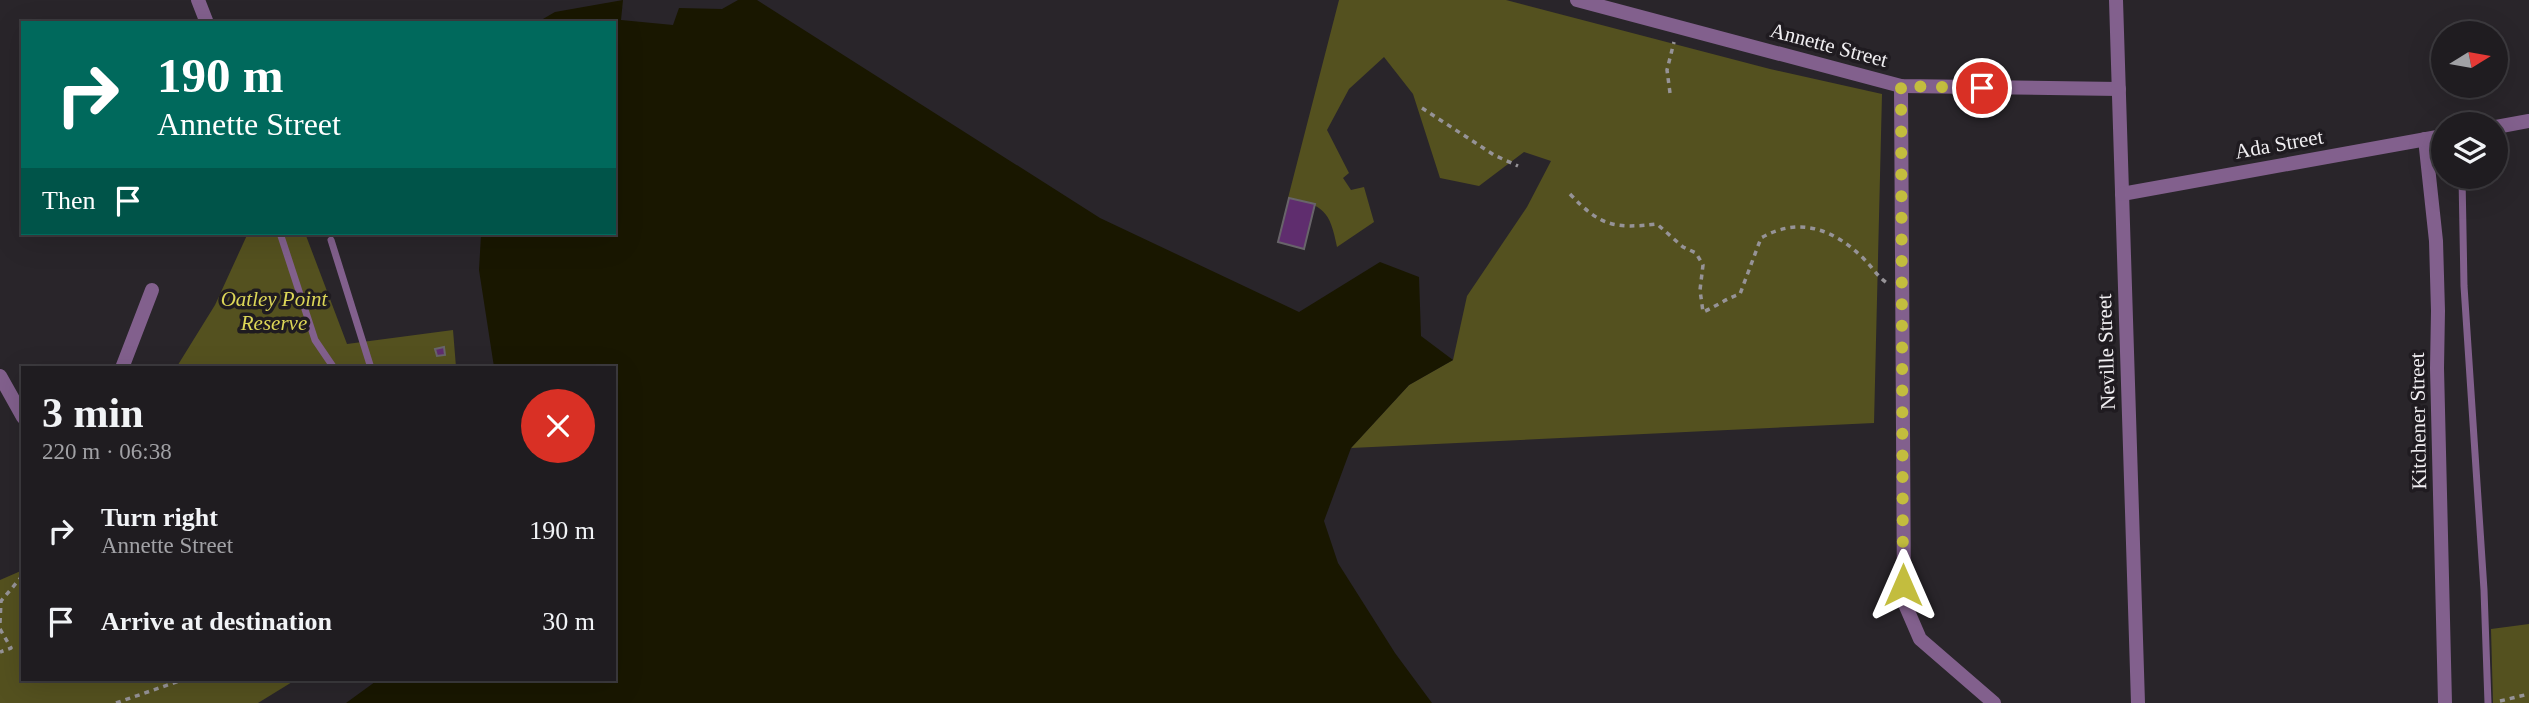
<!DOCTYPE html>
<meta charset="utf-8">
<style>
body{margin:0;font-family:"Times New Roman",serif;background:#2c292d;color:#f1f3f6;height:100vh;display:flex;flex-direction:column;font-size:26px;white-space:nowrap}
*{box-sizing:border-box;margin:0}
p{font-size:23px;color:#a1a1a5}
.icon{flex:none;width:38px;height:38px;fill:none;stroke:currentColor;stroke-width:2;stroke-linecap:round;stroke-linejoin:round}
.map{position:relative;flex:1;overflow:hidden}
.side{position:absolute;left:21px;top:366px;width:595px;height:315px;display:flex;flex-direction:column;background:#1f1c20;border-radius:0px;box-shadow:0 7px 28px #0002,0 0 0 2px #3c3a3e}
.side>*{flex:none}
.banner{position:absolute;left:21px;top:21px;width:595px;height:214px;border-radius:0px;box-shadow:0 7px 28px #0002,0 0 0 2px #3c3a3e;background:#00695c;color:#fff;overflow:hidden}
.needle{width:46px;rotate:79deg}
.controls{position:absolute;left:2431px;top:21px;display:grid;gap:14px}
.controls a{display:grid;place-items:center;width:77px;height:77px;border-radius:50%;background:#1f1c20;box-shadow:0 7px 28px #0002,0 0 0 2px #3c3a3e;font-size:35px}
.pin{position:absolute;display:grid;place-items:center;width:60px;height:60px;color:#fff;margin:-30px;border:4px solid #fff;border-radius:50%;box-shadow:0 2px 7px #0007}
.me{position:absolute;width:77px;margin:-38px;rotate:0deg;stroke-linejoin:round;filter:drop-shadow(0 0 5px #0008)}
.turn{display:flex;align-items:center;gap:24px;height:147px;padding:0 21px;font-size:32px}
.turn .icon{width:91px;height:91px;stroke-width:2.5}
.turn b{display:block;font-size:49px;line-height:60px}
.then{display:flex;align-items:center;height:66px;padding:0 21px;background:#0003;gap:14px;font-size:26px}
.round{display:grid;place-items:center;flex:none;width:74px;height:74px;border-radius:37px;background:#2c292d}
.head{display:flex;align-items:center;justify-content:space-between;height:119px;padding:0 21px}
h1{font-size:42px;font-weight:800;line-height:52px}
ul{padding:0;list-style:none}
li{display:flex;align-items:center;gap:21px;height:91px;padding:0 21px}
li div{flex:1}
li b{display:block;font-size:26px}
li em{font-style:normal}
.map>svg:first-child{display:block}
</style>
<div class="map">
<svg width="2529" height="703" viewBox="0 0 2529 703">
<rect width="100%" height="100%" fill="#29252a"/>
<g fill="#54511f">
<path d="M1339,0H1506L1770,69L1882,94L1874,423L1351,448L1409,385L1453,360L1467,296L1527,207L1551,161L1524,152L1479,186L1440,178L1413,94L1384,57L1349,89L1327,130L1349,173L1343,178L1351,190L1364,187L1374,222L1337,247C1330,211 1324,205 1288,198Z"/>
<polygon points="248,233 305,233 347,344 453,330 456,367 176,368 215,305"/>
<polygon points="23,570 23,679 297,679 258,703 0,703 0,580"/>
<polygon points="2529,624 2529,703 2493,703 2491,629"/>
</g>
<polygon fill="#191700" points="623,0 621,20 673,25 679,8 722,9 738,0 757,0 1100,218 1299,312 1380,262 1419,277 1421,336 1453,360 1409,385 1351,448 1324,521 1338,563 1395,653 1432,703 346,703 379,679 614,679 614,368 494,367 479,270 481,235 476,233 614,233 614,23 536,23 555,12"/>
<g fill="#5f2d6e" stroke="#68646a" stroke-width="2">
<polygon points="1289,198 1315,204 1304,249 1278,242"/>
<polygon points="444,347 445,355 437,356 435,349"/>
</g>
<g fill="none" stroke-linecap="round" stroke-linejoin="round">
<g stroke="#969397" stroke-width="3.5" stroke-dasharray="5 5" stroke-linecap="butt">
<polyline points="1670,93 1667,70 1674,42"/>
<polyline points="1422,108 1494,155 1518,166"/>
<path d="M1570,194C1600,226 1614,229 1657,224L1683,247L1696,253L1703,265L1700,290L1703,312C1717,306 1725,299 1740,294L1761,238C1799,216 1834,229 1864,259C1873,268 1877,276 1887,283"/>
<polyline points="0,623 1,601 23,575"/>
<polyline points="0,629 11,648 0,652"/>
<polyline points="2500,701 2529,694"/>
<polyline points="116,703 185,679"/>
</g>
<g stroke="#82608d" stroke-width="7">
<polyline points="2462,177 2464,286 2484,590 2488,703"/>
<polyline points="280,233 315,340 334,368"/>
<polyline points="331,240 371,368"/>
</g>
<g stroke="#82608d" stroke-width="14">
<polyline points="198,0 207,23"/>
<polyline points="1577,0 1901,86 2119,89"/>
<polyline points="2116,0 2138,703"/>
<polyline points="1901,86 1904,602 1920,639 1994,703"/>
<polyline points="2496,127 2529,121"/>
<polyline points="2425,139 2436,241 2438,311 2437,368 2445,703"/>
<polyline points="2122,194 2443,136"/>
<polyline points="122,368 152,290"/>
<polyline points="0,376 23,417"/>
</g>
</g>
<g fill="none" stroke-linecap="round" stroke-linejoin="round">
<polyline stroke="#c3bd3e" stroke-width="12" stroke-dasharray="0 21.6" points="1903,585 1901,86 1982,88"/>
</g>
<g text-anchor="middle" stroke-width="7" stroke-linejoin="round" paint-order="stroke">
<g font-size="21" fill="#f1eff2" stroke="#1f1b20">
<text transform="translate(1829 45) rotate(15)" y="7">Annette Street</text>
<text transform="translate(2279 144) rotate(-10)" y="7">Ada Street</text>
<text transform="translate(2106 352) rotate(-92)" y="7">Neville Street</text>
<text transform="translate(2418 421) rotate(-91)" y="7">Kitchener Street</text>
</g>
<g font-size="21" font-style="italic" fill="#dcd657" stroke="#1f1b20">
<text x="274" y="306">Oatley Point<tspan x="274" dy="24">Reserve</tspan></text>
</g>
</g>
</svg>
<div class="controls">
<a><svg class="needle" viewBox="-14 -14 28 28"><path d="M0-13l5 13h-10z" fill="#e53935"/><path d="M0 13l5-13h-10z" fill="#a1a1a5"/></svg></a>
<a><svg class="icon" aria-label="layers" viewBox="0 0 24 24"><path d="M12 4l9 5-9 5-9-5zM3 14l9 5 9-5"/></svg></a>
</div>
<div class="pin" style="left:1982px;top:88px;background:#d93025"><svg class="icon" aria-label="arrive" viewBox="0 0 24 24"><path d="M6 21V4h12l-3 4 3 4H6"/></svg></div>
<svg class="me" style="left:1903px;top:585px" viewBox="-20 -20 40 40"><path d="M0-17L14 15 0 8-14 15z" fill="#c3bd3e" stroke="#fff" stroke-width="4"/></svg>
<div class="banner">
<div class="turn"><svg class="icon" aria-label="right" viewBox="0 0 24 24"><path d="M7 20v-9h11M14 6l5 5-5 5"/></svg><div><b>190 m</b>Annette Street</div></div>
<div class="then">Then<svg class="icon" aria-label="arrive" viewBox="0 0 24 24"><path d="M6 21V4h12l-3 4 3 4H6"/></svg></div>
</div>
<section class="side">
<div class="head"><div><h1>3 min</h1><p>220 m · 06:38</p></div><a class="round" style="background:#d93025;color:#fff"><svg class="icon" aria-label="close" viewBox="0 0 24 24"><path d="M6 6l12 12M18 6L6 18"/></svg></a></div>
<ul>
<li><svg class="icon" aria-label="right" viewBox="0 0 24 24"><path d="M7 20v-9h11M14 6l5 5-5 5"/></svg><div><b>Turn right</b><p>Annette Street</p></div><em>190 m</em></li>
<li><svg class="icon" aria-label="arrive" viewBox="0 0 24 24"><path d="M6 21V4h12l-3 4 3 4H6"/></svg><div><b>Arrive at destination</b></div><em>30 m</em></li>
</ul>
</section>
</div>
